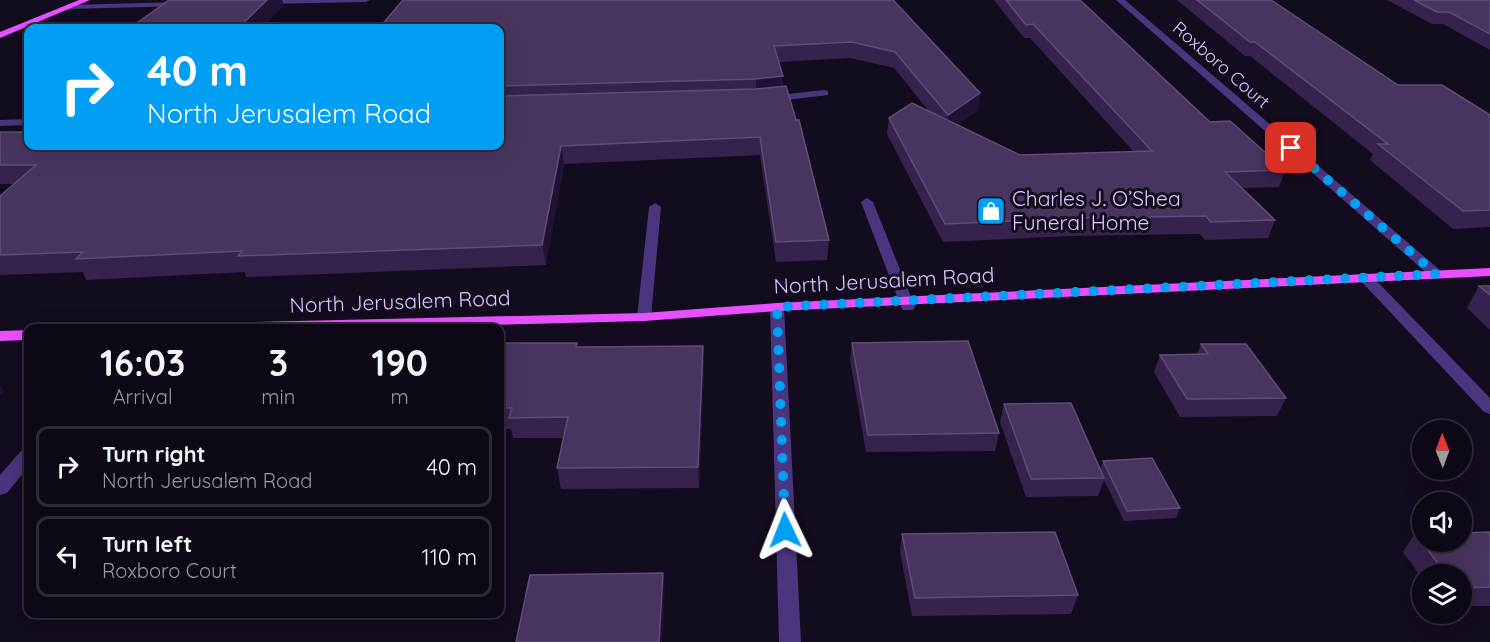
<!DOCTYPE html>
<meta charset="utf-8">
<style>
body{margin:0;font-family:Quicksand,sans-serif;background:#17111f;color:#f1f3f6;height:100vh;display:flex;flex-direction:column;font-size:22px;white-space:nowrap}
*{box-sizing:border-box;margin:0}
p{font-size:20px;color:#9b9aa1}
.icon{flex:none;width:33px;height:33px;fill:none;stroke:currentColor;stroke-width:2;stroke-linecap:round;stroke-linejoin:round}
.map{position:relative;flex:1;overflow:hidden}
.details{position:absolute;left:24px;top:324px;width:480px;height:294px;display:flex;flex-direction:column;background:#0e0816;border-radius:12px;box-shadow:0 6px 24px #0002,0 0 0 2px #2e2935}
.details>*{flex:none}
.hud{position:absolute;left:24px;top:24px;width:480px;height:126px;border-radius:12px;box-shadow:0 6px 24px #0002,0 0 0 2px #2e2935;background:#009ff4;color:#fff;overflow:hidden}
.needle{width:39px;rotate:359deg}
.tools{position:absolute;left:1412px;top:420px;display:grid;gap:12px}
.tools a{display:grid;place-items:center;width:60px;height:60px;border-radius:50%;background:#0e0816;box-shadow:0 6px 24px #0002,0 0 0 2px #2e2935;font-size:30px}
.pin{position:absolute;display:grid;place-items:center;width:51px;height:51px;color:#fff;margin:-26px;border-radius:12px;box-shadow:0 3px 9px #0006}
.me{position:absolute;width:66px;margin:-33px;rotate:358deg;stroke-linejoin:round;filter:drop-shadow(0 0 4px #0008)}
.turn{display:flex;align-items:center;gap:21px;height:126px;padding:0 24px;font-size:27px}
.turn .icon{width:78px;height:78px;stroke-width:2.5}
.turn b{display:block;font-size:42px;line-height:51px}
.eta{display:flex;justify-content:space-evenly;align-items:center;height:102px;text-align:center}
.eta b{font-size:36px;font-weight:800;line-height:42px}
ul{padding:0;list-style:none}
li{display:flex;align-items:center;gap:18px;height:81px;margin:0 12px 9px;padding:0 12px;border:3px solid #2e2935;border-radius:12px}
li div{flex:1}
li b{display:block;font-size:22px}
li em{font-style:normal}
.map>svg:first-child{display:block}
</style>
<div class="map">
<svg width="1490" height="642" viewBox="0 0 1490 642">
<rect width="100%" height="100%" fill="#130b1e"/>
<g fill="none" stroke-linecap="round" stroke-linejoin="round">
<g fill="#4a357f" fill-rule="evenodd">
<polygon points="261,0 370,0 366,2 263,4 259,2"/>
<polygon points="1116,0 1125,0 1441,271 1443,274 1441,277 1431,277"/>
<polygon points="182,2 186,4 185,6 68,9 64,7 68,5"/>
<polygon points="824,90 828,91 828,95 769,102 764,99 769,96"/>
<polygon points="28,119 28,125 0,126 0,120"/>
<polygon points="867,198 873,202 915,307 913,310 903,310 901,307 861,202"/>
<polygon points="655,203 661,207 651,317 644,321 637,317 649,207"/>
<polygon points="1365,273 1370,274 1490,398 1490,414 1484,412 1360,280 1358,277"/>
<polygon points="777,303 784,307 801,642 779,642 770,307"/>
<polygon points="28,449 28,467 7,493 0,495 0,475 22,450"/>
</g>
<g fill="#e850ff" fill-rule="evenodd">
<polygon points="79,0 90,0 0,38 0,32"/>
<polygon points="1490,268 1490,276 777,311 644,321 369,328 201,328 209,323 644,313 777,303"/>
<polygon points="28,330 28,340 0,341 0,331"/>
</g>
</g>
<g fill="#36234d">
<polygon points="893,0 980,93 978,110 957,124 1020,155 1133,151 1030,38 1024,38 994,0 1080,0 1210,122 1285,170 1279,187 1242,188 1275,220 1268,238 1205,240 1200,234 1070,236 943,242 887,134 889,118 928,110 894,68 850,58 779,62 783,86 829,240 827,260 776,262 760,155 564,164 546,265 246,277 245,272 86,280 83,272 0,275 0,196 14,184 0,184 0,132 500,146 500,28"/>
<polygon points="1177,0 1271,0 1398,85 1490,115 1490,227 1453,229 1370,160 1373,154 1250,56 1245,56"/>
<polygon points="1387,0 1490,0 1490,50 1443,24 1432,24"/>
<polygon points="1479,286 1490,286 1490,330 1467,308"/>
<polygon points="500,343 577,347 704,366 699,488 561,489 557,468 564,438 513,438 511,429 500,429"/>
<polygon points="852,343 999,433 995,451 866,452 850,360"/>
<polygon points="1201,344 1286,398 1277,416 1180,417 1154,372 1160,355 1197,354"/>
<polygon points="1004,404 1100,469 1103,461 1180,508 1176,518 1124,521 1104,480 1098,496 1026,497 1000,422"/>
<polygon points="1490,532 1490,606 1461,606 1461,574 1422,574 1422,578 1403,552 1415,533"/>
<polygon points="902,534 1078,595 1071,614 912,616 900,552"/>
</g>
<g fill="#201232">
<polygon points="267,0 282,0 284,6 262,28 240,28 239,27"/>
<polygon points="783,76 782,93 756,96 756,79"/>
<polygon points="980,93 978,110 946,133 948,115"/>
<polygon points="561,146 564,164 546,265 542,245"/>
<polygon points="703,346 704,366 699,488 698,467"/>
<polygon points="0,385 4,392 0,396"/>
<polygon points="663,573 665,591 662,642 659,642"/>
</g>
<g fill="#473560" stroke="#5f4c79" stroke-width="1.5">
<polygon points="169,0 267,0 239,27 233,27 231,28 130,28"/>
<polygon points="403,0 893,0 980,93 948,115 895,52 852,42 774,46 783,76 756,79 500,86 500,28 379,28"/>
<polygon points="1006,0 1080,0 1210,122 1230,121 1285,170 1225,172 1275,220 1211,222 1206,216 1075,218 945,224 889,118 912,103 1020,155 1152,151 1033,24 1026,25"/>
<polygon points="1197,0 1271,0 1398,85 1442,85 1490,115 1490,210 1463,211 1378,144 1388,144 1255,42 1250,42"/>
<polygon points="1414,0 1490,0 1490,34 1449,12 1437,12"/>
<polygon points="786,86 796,120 799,120 829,240 776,242 760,137 561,146 542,245 238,256 242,251 76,259 83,252 0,255 0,196 36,165 0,165 0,132 28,132 28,146 500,146 500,96 756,89"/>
<polygon points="1479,286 1490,286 1490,295"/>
<polygon points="968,341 999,433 868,435 852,343"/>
<polygon points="500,343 577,343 576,347 703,346 698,467 557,468 568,417 509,418 512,408 500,408"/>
<polygon points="1201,344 1246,344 1286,398 1187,399 1160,355 1208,354"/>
<polygon points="1071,403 1104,478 1031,479 1004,404"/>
<polygon points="1152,458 1180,508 1127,511 1103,461"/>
<polygon points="1055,532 1078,595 915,598 902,534"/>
<polygon points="1490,532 1490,587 1461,588 1461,574 1446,574 1415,533 1422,533 1422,542 1461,542 1461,533"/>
<polygon points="663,573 659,642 516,642 530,575"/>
</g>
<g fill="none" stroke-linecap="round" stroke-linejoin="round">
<polyline stroke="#009ff4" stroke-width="10" stroke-dasharray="0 18" points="785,530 777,307 1436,274 1291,148"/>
</g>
<defs>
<g id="shop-square" transform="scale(1.5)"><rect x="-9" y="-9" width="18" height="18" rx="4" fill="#009ff4" stroke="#130b1e"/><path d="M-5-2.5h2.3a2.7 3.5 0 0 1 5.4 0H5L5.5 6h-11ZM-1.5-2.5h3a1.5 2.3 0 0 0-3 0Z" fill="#fff"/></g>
</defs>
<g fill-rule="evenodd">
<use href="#shop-square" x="991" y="211"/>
</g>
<g text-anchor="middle" stroke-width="6" stroke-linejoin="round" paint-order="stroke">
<g font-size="18" fill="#dcc9ff" stroke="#130b1e">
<text transform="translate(1221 65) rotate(41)" y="6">Roxboro Court</text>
</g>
<g font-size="21" fill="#dcc9ff" stroke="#130b1e" text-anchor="start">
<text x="1012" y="206">Charles J. O’Shea<tspan x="1012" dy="24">Funeral Home</tspan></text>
</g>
<g font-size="21" fill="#dcc9ff" stroke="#130b1e">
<text transform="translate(884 281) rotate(-3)" y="7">North Jerusalem Road</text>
<text transform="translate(400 302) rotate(-2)" y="7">North Jerusalem Road</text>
</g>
</g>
</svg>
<div class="tools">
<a><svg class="needle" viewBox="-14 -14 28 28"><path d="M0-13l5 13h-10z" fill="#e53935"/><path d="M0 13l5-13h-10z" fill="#9b9aa1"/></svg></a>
<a><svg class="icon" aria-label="sound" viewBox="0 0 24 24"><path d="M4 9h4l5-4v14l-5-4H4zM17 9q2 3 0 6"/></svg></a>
<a><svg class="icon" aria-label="layers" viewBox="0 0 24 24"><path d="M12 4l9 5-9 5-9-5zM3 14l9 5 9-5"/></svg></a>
</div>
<div class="pin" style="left:1291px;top:148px;background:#d93025"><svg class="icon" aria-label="arrive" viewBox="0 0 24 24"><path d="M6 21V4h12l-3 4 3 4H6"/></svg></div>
<svg class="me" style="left:785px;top:530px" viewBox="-20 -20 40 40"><path d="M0-17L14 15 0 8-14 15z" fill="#009ff4" stroke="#fff" stroke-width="4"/></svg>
<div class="hud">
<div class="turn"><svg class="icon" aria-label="right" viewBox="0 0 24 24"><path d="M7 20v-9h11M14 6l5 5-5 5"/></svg><div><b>40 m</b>North Jerusalem Road</div></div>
</div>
<section class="details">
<div class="eta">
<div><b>16:03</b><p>Arrival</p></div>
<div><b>3</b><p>min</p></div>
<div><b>190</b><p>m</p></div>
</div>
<ul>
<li><svg class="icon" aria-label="right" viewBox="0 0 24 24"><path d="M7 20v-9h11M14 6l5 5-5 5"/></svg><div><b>Turn right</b><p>North Jerusalem Road</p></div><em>40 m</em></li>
<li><svg class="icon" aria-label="left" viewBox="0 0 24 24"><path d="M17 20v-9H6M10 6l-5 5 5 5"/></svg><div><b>Turn left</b><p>Roxboro Court</p></div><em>110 m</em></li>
</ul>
</section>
</div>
